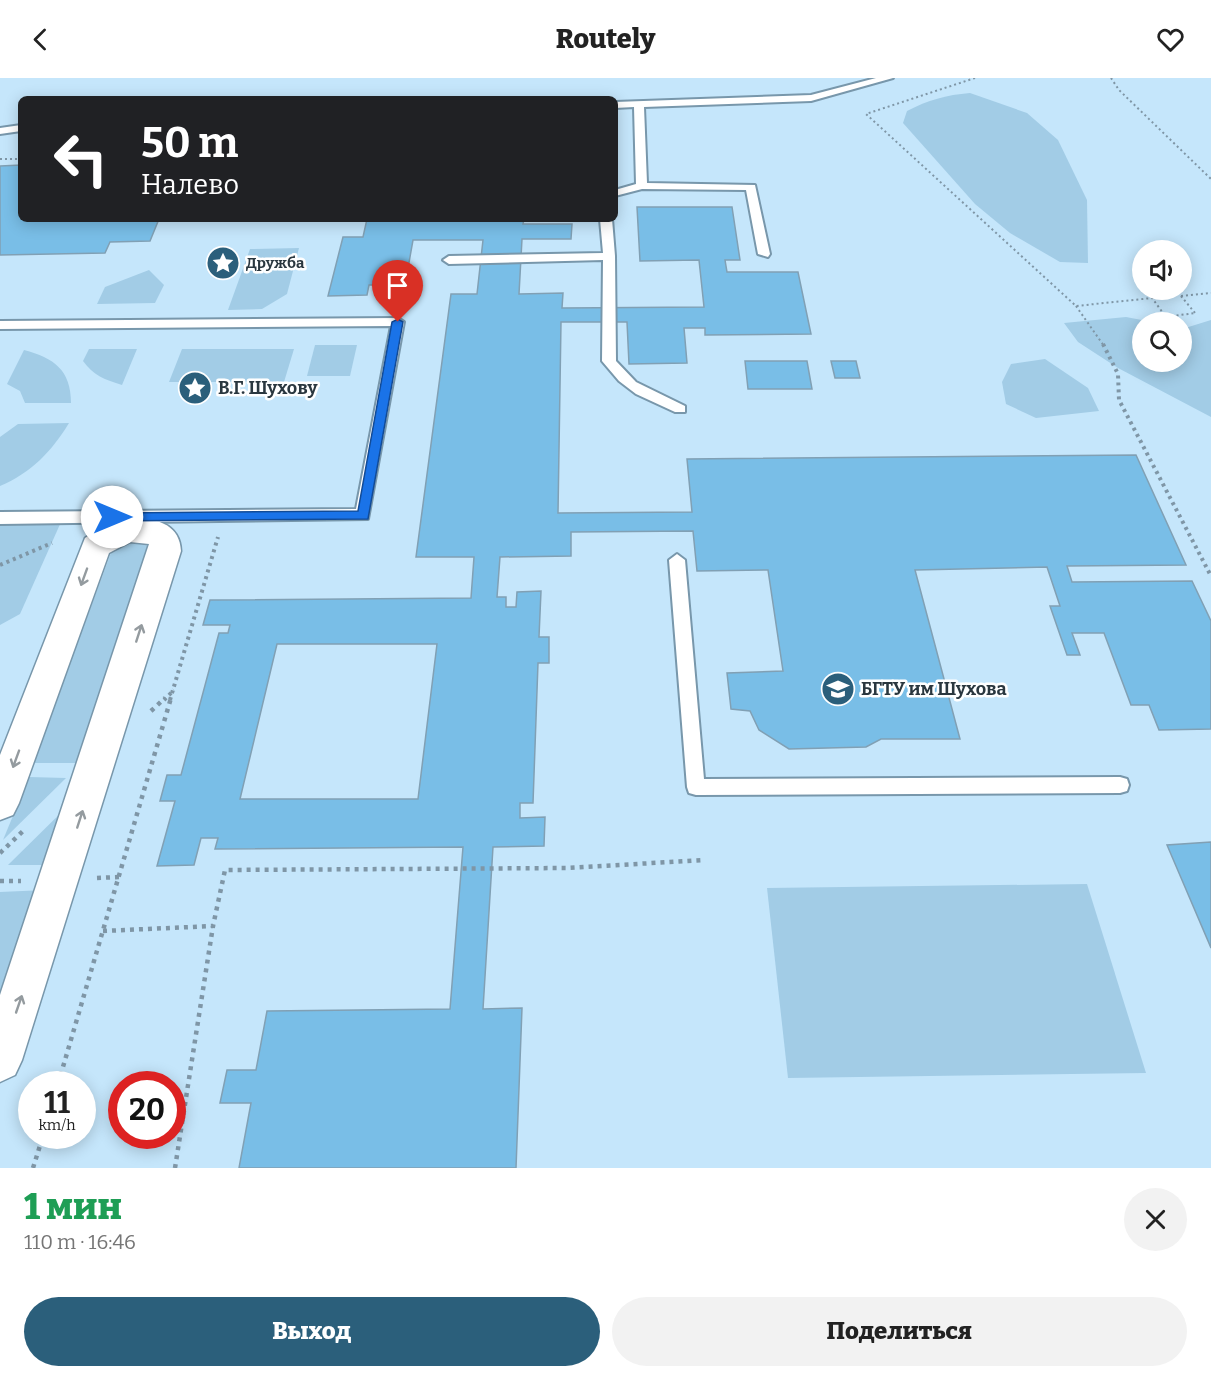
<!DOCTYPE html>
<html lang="ru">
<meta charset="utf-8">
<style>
body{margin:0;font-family:Bitter,serif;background:#f2f2f2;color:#222;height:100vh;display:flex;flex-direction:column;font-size:22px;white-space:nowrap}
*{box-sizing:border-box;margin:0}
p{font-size:20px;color:#767676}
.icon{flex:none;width:33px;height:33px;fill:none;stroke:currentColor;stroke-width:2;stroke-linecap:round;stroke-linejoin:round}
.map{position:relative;height:1090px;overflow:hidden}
.sheet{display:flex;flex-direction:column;background:#fff;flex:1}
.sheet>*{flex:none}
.guide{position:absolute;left:18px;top:18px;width:600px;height:126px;border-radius:9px;box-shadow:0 3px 15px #0003;background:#202124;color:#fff;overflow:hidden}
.buttons{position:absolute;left:1132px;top:162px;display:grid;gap:12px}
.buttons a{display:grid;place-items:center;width:60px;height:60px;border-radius:50%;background:#fff;box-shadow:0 3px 15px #0003;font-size:30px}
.speed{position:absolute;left:18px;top:993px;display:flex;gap:12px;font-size:30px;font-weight:700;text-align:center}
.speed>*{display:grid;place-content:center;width:78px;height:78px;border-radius:50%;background:#fff;box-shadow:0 3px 15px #0003;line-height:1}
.speed small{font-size:15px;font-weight:400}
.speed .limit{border:9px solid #d22;background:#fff;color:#111}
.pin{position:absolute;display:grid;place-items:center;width:51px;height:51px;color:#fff;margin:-62px -26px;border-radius:50% 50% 50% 0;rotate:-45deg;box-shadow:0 0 6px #0007}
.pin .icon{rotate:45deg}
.me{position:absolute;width:66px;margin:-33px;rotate:90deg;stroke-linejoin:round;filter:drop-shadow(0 0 4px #0008)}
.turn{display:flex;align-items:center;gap:21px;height:126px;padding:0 24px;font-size:27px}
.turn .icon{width:78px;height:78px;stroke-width:2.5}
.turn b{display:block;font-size:42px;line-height:51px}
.round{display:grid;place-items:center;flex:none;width:63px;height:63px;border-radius:32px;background:#f2f2f2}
.summary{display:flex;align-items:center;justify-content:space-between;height:102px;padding:0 24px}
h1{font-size:36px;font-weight:800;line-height:45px;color:#1e9e55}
.cta{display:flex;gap:12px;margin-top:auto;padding:12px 24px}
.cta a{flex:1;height:69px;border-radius:36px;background:#2b5f7b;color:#fff;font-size:24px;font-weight:800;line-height:69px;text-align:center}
.cta a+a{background:#f2f2f2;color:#222}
header{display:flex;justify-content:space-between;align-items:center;height:78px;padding:0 24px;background:#fff;font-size:27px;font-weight:800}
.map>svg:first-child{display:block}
</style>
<header><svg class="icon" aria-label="back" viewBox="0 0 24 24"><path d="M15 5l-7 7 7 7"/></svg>Routely<svg class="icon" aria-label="heart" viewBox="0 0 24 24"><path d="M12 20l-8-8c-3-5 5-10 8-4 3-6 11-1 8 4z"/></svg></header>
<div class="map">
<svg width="1211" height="1090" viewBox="0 0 1211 1090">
<rect width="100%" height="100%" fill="#c5e6fb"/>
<g fill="#a2cce6">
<path d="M970,15L1027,35L1058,62L1087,122L1088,185L1060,184L1010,155L975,126L903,45L907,33C928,22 946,17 970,15Z"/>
<polygon points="299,170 287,216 262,231 228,232 250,171"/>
<polygon points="149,192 164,207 155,225 97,226 105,209"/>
<polygon points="1126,239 1152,244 1143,244 1143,284 1182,284 1182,251 1211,242 1211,339 1118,290 1078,264 1064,245"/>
<polygon points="315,267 357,267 350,298 307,298"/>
<path d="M89,271H137L122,307C105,302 93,297 83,283Z"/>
<polygon points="182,271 294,271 284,304 169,304"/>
<path d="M24,272C54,280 71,292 71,325H25L20,313L7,306Z"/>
<polygon points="1045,281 1088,310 1099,333 1036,340 1006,326 1002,304 1011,286"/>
<path d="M69,345C52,373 31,395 0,408V359L18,346Z"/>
<polygon points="61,444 20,536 0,547 0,447"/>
<polygon points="124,463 152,463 85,685 33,685 112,472"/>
<polygon points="29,699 66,700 3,762"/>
<polygon points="74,722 52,787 8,787"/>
<polygon points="1087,806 1146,995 788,1000 767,810"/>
<polygon points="45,812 0,948 0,814"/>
</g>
<g fill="#79bee7" stroke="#81a0b4" stroke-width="1.5" fill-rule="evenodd">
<polygon points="21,87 21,141 159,141 150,163 110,164 105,175 0,177 0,88"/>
<path d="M637,129H732L740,182H725L727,194H798L811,256L705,257V250H684L687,285L629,286L627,244H561L558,435L692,434L687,381L1136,377L1186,487L1067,488L1072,504L1192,503L1211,543V651L1159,652L1149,627H1131L1104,555H1072L1080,577H1067L1050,528H1060L1047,489L915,492L960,661H881L866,669L789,671L759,652L750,633L731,631L727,595L783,593L768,492L697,493L693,453L571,454V478L500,479L497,519H506V529H516L517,514L541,513L539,559H549V585H538L533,725H520V740L545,739L544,768L493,769L483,931L522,930L516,1090H239L251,1025H220L227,992H256L267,933L450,931L463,769L215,771L218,760H201L194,787L157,788L175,723H160L167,697H181L219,555H228L230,547H203L210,522L471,520L474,479H416L451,216H477L483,162H413L405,207H369L367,217L328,218L343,159H363L367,141H524L523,146H572L571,161H522L519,216L563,215L562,230L704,229L699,182L640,183ZM277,566H437L418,721H240Z"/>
<polygon points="745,283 807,283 812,311 748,311"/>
<polygon points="831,283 856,283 860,300 835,300"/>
<polygon points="1211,764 1211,870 1167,767"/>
</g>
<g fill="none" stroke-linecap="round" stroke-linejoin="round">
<g stroke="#7897ab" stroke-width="4">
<g id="lane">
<polygon points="876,0 893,0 811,23 644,29 647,105 755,107 770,176 768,179 758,176 746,112 642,111 615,118 615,112 636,106 634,29 615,30 615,24 811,17"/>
<polygon points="21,47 21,53 0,56 0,50"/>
<polygon points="600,141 612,141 615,178 616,283 636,304 685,328 685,334 675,334 636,316 619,303 602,283 603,182 449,186 443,182 449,178 603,175"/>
<polygon points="398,240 404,244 368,441 0,446 0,434 356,431 391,248 0,251 0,243"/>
<polygon points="677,476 685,482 704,701 1120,699 1127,701 1129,707 1127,713 1120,715 696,717 689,715 687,709 669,482"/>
</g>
</g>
<g stroke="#7897ab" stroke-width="3">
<path id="street" d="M130,441C154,439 180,445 181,473L22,982L15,997L0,1004V917L149,466L130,464L109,475L19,725L13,737L0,742V677L85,460L101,449Z"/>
</g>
<g stroke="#7f96a6" stroke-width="2" stroke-dasharray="2 3" stroke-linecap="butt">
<polyline points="975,0 866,36 1076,228 1152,220 1166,239 1195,235"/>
<polyline points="1111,0 1119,12 1211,101"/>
<polyline points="0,81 21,81"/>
<polyline points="1181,218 1211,215"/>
<polyline points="1181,218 1195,235"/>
<polyline points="1076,228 1104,268"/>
</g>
<g stroke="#7f96a6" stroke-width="4" stroke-dasharray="3 4" stroke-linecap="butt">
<polyline points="1103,266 1118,296 1119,322 1211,498"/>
<polyline points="0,487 52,465"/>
<polyline points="164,622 174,612"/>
<polyline points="170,622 218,459"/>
</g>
<g stroke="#7f96a6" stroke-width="4.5" stroke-dasharray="4 5" stroke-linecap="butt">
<polyline points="151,633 165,620"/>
<polyline points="0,775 23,753"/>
<polyline points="97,800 120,799"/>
<polyline points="0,803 21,803"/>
<polyline points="103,853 213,848 225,792 568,790 704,782"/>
<polyline points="58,1006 171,620"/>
<polyline points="33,1090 43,1058"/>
<polyline points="175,1090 213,848"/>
</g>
<use href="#lane" fill="#fff" fill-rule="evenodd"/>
<use href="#street" fill="#fff" fill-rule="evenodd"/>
</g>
<defs><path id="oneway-shaft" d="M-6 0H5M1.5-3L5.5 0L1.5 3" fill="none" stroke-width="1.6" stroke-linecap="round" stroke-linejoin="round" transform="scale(1.5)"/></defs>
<g stroke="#949b9f">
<use href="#oneway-shaft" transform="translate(84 499) rotate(110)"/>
<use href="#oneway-shaft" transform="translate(139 555) rotate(-72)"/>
<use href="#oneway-shaft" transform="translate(16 681) rotate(110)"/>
<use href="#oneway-shaft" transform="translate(80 741) rotate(-72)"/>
<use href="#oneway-shaft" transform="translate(19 926) rotate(-71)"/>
</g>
<polygon fill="#1a73e8" stroke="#114b97" stroke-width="1.5" points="398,241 403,244 368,441 107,443 106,439 112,435 358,433 392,244"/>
<defs>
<g id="sight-disc" transform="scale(1.725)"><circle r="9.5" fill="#2b5f7b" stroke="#fff"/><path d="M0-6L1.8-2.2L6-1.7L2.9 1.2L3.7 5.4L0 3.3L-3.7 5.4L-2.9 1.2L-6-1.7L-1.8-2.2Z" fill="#fff"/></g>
<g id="university-disc" transform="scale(1.725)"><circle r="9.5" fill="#2b5f7b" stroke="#fff"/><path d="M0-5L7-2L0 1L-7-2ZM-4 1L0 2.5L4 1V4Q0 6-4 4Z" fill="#fff"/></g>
</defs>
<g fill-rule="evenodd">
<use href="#sight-disc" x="223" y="185"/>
<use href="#sight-disc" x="195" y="310"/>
<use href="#university-disc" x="838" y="611"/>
</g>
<g text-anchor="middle" stroke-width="5" stroke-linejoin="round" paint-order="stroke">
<g font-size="15" font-weight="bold" fill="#2a373f" stroke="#fff" text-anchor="start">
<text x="246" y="190">Дружба</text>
</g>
<g font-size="18" font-weight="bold" fill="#2a373f" stroke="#fff" text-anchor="start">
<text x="218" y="316">В.Г. Шухову</text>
<text x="861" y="617">БГТУ им Шухова</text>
</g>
</g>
</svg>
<div class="buttons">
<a><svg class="icon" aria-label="sound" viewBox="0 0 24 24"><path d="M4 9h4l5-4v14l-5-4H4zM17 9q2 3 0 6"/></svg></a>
<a><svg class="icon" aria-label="search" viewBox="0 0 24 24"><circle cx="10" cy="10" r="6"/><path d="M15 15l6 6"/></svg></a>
</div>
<div class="speed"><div>11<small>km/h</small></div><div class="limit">20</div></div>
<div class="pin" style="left:398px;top:244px;background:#d93025"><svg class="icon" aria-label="arrive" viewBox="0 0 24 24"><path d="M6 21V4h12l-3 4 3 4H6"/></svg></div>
<svg class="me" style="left:112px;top:439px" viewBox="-20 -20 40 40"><circle r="19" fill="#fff"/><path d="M0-13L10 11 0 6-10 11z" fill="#1a73e8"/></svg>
<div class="guide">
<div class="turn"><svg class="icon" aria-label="left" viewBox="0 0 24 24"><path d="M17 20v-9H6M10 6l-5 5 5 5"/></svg><div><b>50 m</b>Налево</div></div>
</div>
</div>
<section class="sheet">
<div class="summary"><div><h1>1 мин</h1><p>110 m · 16:46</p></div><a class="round"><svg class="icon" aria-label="close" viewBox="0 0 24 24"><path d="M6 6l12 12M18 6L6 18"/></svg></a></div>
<div class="cta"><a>Выход</a><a>Поделиться</a></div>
</section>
